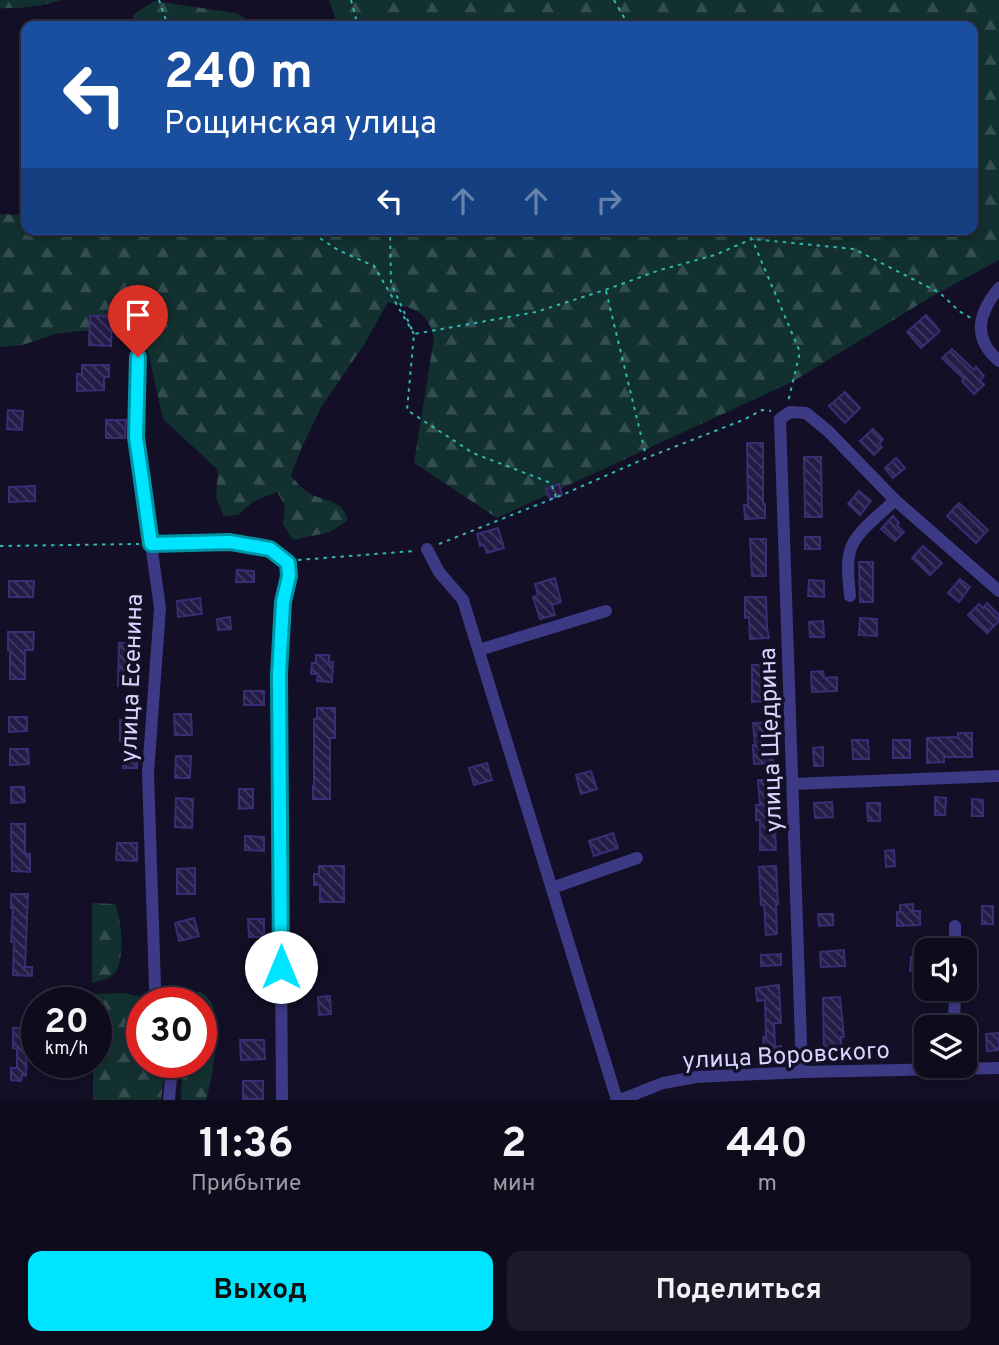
<!DOCTYPE html>
<html lang="ru">
<meta charset="utf-8">
<style>
body{margin:0;font-family:Overpass,sans-serif;background:#1c1929;color:#f1f3f6;height:100vh;display:flex;flex-direction:column;font-size:26px;white-space:nowrap}
*{box-sizing:border-box;margin:0}
p{font-size:23px;color:#9b9ba3}
.icon{flex:none;width:38px;height:38px;fill:none;stroke:currentColor;stroke-width:2;stroke-linecap:round;stroke-linejoin:round}
.map{position:relative;height:1100px;overflow:hidden}
.drawer{display:flex;flex-direction:column;background:#0e0b1c;flex:1}
.drawer>*{flex:none}
.banner{position:absolute;left:21px;top:21px;width:957px;height:214px;border-radius:14px;box-shadow:0 4px 10px #0003,0 0 0 2px #2e2b3b;background:#1a4fa0;color:#fff;overflow:hidden}
.buttons{position:absolute;left:914px;top:938px;display:grid;gap:14px}
.buttons a{display:grid;place-items:center;width:63px;height:63px;border-radius:14px;background:#0e0b1c;box-shadow:0 4px 10px #0003,0 0 0 2px #2e2b3b;font-size:35px}
.speed{position:absolute;left:21px;top:987px;display:flex;gap:14px;font-size:35px;font-weight:700;text-align:center}
.speed>*{display:grid;place-content:center;width:91px;height:91px;border-radius:50%;background:#0e0b1c;box-shadow:0 4px 10px #0003,0 0 0 2px #2e2b3b;line-height:1}
.speed small{font-size:18px;font-weight:400}
.speed .limit{border:10px solid #d22;background:#fff;color:#111}
.pin{position:absolute;display:grid;place-items:center;width:60px;height:60px;color:#fff;margin:-72px -30px;border-radius:50% 50% 50% 0;rotate:-45deg;box-shadow:0 0 7px #0007}
.pin .icon{rotate:45deg}
.me{position:absolute;width:77px;margin:-38px;rotate:0deg;stroke-linejoin:round;filter:drop-shadow(0 0 5px #0008)}
.turn{display:flex;align-items:center;gap:24px;height:147px;padding:0 28px;font-size:32px}
.turn .icon{width:91px;height:91px;stroke-width:2.5}
.turn b{display:block;font-size:49px;line-height:60px}
.lanes{display:flex;align-items:center;height:66px;padding:0 28px;background:#0003;justify-content:center;gap:35px;direction:ltr}
.lanes .off{opacity:.35}
.eta{display:flex;justify-content:space-evenly;align-items:center;height:119px;text-align:center}
.eta b{font-size:42px;font-weight:700;line-height:49px}
.action{display:flex;gap:14px;margin-top:auto;padding:14px 28px}
.action a{flex:1;height:80px;border-radius:14px;background:#00e5ff;color:#111;font-size:28px;font-weight:700;line-height:80px;text-align:center}
.action a+a{background:#1c1929;color:#f1f3f6}
.map>svg:first-child{display:block}
</style>
<div class="map">
<svg width="999" height="1100" viewBox="0 0 999 1100">
<defs>
<pattern id="forest-firs" width="22" height="20" patternUnits="userSpaceOnUse" patternTransform="scale(1.75)"><rect width="22" height="20" fill="#12302f"/><path d="M5 1l3.5 6h-7zM16 11l3.5 6h-7z" fill="#344d4e"/></pattern>
<pattern id="building-back-hatch" width="6" height="6" patternUnits="userSpaceOnUse" patternTransform="scale(1.75)"><rect width="6" height="6" fill="#241b47"/><path d="M-1 5l2 2M0 0l6 6M5-1l2 2" fill="none" stroke="#433b63"/></pattern>
</defs>
<rect width="100%" height="100%" fill="#130f26"/>
<g fill="url(#forest-firs)">
<path d="M0,0H62C42,6 20,9 0,8Z"/>
<path d="M329,0H999V260L931,297L792,382L497,518L414,463L434,338C427,309 414,309 388,302L365,343L322,406L302,447L291,476C296,481 301,488 307,492C325,503 340,497 348,520L330,532L293,540L283,524L285,505L277,492L254,501L238,515L224,516L216,498L218,470L163,419L148,352L134,339L114,331H79L55,334L23,345L0,347V214L26,215V229H973V26H338Z"/>
<polygon points="154,1 236,13 257,26 134,26 133,15"/>
<path d="M92,903L115,904C122,919 126,964 113,975C108,979 98,981 92,983Z"/>
<path d="M201,992C206,996 210,999 212,1004C221,1028 213,1075 206,1100H181L182,1073L180,1062H201V1003H168L167,996Z"/>
<polygon points="123,993 147,998 150,1003 142,1003 142,1062 162,1062 164,1075 161,1100 93,1100 93,1062 96,1062 96,1003 93,1003 92,994"/>
</g>
<g fill="url(#building-back-hatch)" stroke="#3b2d73" stroke-width="2">
<polygon points="926,315 940,331 921,348 907,332"/>
<polygon points="90,316 112,316 111,346 89,345"/>
<polygon points="952,349 974,370 976,367 984,376 980,380 984,385 974,394 962,381 964,379 942,358"/>
<polygon points="82,365 109,365 109,377 104,377 104,390 77,391 77,374 82,374"/>
<polygon points="845,392 860,408 845,423 829,406"/>
<polygon points="8,410 23,411 22,430 7,429"/>
<polygon points="106,420 126,420 125,438 106,438"/>
<polygon points="873,429 883,439 879,444 882,447 874,455 860,441"/>
<polygon points="747,443 763,443 763,504 765,504 765,518 745,519 744,505 748,505"/>
<polygon points="804,457 821,457 822,517 805,517"/>
<polygon points="896,458 905,468 893,478 885,468"/>
<polygon points="559,484 562,495 550,499 546,489"/>
<polygon points="35,486 35,501 9,502 9,487"/>
<polygon points="859,491 871,501 860,515 848,504"/>
<polygon points="959,503 988,530 976,543 947,516"/>
<polygon points="893,516 899,523 897,525 904,532 895,541 881,529"/>
<polygon points="498,528 504,548 487,553 484,545 480,546 477,534"/>
<rect x="805" y="537" width="15" height="12"/>
<polygon points="750,539 766,539 766,576 752,576"/>
<polygon points="923,546 942,563 930,575 912,558"/>
<polygon points="859,562 873,562 873,602 860,602"/>
<polygon points="237,570 254,571 254,582 236,582"/>
<polygon points="555,578 561,602 552,605 555,615 540,619 533,597 538,595 535,584"/>
<polygon points="960,579 970,587 959,602 948,593"/>
<polygon points="809,580 824,581 824,597 808,596"/>
<polygon points="9,581 34,581 33,597 9,597"/>
<polygon points="745,597 766,597 767,628 769,638 750,639 749,617 745,618"/>
<polygon points="200,598 202,614 178,617 177,601"/>
<polygon points="987,603 999,615 999,621 987,633 968,615 979,604 983,608"/>
<polygon points="230,617 231,629 218,630 217,619"/>
<polygon points="860,618 877,619 877,636 859,635"/>
<polygon points="823,621 824,637 810,637 809,622"/>
<polygon points="8,632 34,632 33,650 25,650 25,679 10,679 10,650 8,650"/>
<polygon points="119,643 141,643 141,658 139,658 138,687 118,686"/>
<polygon points="316,655 329,655 329,662 333,662 332,682 317,681 318,674 311,674 312,663 316,663"/>
<polygon points="752,665 767,665 768,688 771,688 771,701 752,702"/>
<polygon points="823,671 824,678 837,677 837,691 812,692 811,672"/>
<rect x="244" y="691" width="20" height="14"/>
<polygon points="317,708 335,708 335,738 330,738 330,799 313,799 313,786 314,786 314,719 317,719"/>
<polygon points="174,714 191,714 192,735 175,735"/>
<polygon points="9,717 27,717 27,731 9,732"/>
<polygon points="120,720 139,720 139,741 137,741 137,768 123,768 123,741 120,741"/>
<polygon points="771,722 773,763 754,764 753,745 755,745 753,723"/>
<polygon points="958,733 972,733 972,757 944,757 944,762 927,763 927,738 958,737"/>
<polygon points="852,740 868,740 869,759 853,759"/>
<rect x="893" y="740" width="17" height="18"/>
<polygon points="823,747 823,766 814,766 813,748"/>
<polygon points="10,749 28,749 29,764 10,765"/>
<polygon points="176,756 191,756 190,778 175,778"/>
<polygon points="487,763 492,780 474,785 469,768"/>
<polygon points="591,771 597,789 581,794 576,775"/>
<polygon points="758,780 773,780 776,850 760,850 760,820 756,820 756,805 760,805"/>
<polygon points="11,787 24,787 25,802 11,803"/>
<polygon points="239,789 253,789 253,808 239,809"/>
<polygon points="935,797 946,798 945,815 935,815"/>
<polygon points="176,798 193,799 192,828 175,827"/>
<polygon points="972,799 983,800 983,816 972,816"/>
<polygon points="832,802 833,817 815,818 814,803"/>
<polygon points="867,803 880,803 880,821 868,821"/>
<polygon points="11,824 25,824 25,854 30,854 30,872 12,871"/>
<polygon points="613,833 618,848 594,856 589,841"/>
<polygon points="245,836 264,837 264,851 245,850"/>
<polygon points="117,843 137,843 137,861 116,860"/>
<polygon points="894,850 895,866 886,867 885,851"/>
<polygon points="319,866 344,866 344,902 320,902 320,885 314,885 314,874 319,874"/>
<polygon points="776,866 778,904 776,904 777,934 766,935 764,905 761,905 759,867"/>
<polygon points="195,868 195,894 177,894 177,869"/>
<polygon points="11,894 28,894 25,967 32,967 32,976 13,975 14,942 11,942 13,908 11,908"/>
<polygon points="913,904 913,911 920,911 920,925 897,926 897,912 900,912 900,905"/>
<rect x="982" y="906" width="11" height="18"/>
<polygon points="818,914 833,914 833,925 819,926"/>
<polygon points="194,918 199,936 179,941 175,923"/>
<polygon points="248,919 264,919 264,937 249,937"/>
<polygon points="844,950 845,966 821,967 820,952"/>
<polygon points="781,954 781,965 761,966 761,955"/>
<polygon points="911,957 924,958 923,971 910,971"/>
<polygon points="253,958 267,958 266,983 253,983"/>
<polygon points="779,985 781,1023 774,1023 775,1047 781,1046 782,1056 765,1058 763,1037 766,1037 765,1000 757,1001 756,988"/>
<polygon points="330,996 331,1014 319,1015 318,997"/>
<polygon points="840,997 844,1037 841,1037 841,1058 824,1058 823,998"/>
<polygon points="21,1023 32,1023 32,1041 27,1041 26,1076 22,1075 21,1081 11,1080 11,1068 17,1068 17,1049 13,1048 13,1028 21,1028"/>
<polygon points="999,1033 999,1050 987,1051 986,1034"/>
<polygon points="240,1040 264,1040 265,1059 241,1060"/>
<rect x="243" y="1081" width="20" height="18"/>
</g>
<g fill="none" stroke-linecap="round" stroke-linejoin="round">
<g stroke="#2fb8b0" stroke-width="2" stroke-dasharray="3.5 5" stroke-linecap="butt">
<polyline points="159,0 168,26"/>
<polyline points="351,0 358,26"/>
<polyline points="614,0 629,26"/>
<polyline points="306,229 338,250 374,266 414,334 391,283 390,229"/>
<polyline points="746,229 752,239 854,249 940,293 959,311 971,318"/>
<polyline points="606,291 646,456"/>
<polyline points="556,497 551,483 473,453 407,410 414,334 536,312 605,290 660,270 715,255 752,239 800,352 788,402"/>
<polyline points="439,544 562,495 646,458 743,420 762,410 771,411"/>
<polyline points="0,546 139,544"/>
<polyline points="298,560 414,551"/>
</g>
<g stroke="#3d3a85" stroke-width="12">
<path d="M999,288C978,313 972,338 999,361"/>
<polyline points="138,357 136,437 160,608 148,773 155,987 160,1003"/>
<polyline points="151,544 230,542 270,549 287,563 289,576 283,602 279,674 282,1100"/>
<polyline points="427,549 439,572 463,600 617,1100"/>
<path d="M850,596C849,582 846,565 850,551C854,533 882,513 895,500"/>
<polyline points="479,650 606,611"/>
<polyline points="793,784 999,776"/>
<polyline points="552,888 637,858"/>
<polyline points="955,950 955,926"/>
<polyline points="954,1027 955,989"/>
<polyline points="802,1072 780,419 790,412 806,413 828,431 895,500 999,591"/>
<polyline points="169,1100 171,1077 169,1062"/>
<polyline points="620,1100 663,1083 696,1077 802,1072 999,1068"/>
</g>
</g>
<g fill="none" stroke-linecap="round" stroke-linejoin="round">
<g stroke="#0095a6" stroke-width="18">
<polyline id="route" points="138,357 136,437 151,544 230,542 270,549 288,563 289,576 283,602 279,674 281,967"/>
</g>
<use href="#route" stroke="#00e5ff" stroke-width="12"/>
</g>
<g text-anchor="middle" stroke-width="7" stroke-linejoin="round" paint-order="stroke">
<g font-size="24" fill="#d9d4ff" stroke="#130f26">
<text transform="translate(131 678) rotate(-88)" y="8">улица Есенина</text>
<text transform="translate(770 740) rotate(-92)" y="8">улица Щедрина</text>
<text transform="translate(786 1055) rotate(-3)" y="8">улица Воровского</text>
</g>
</g>
</svg>
<div class="buttons">
<a><svg class="icon" aria-label="sound" viewBox="0 0 24 24"><path d="M4 9h4l5-4v14l-5-4H4zM17 9q2 3 0 6"/></svg></a>
<a><svg class="icon" aria-label="layers" viewBox="0 0 24 24"><path d="M12 4l9 5-9 5-9-5zM3 14l9 5 9-5"/></svg></a>
</div>
<div class="speed"><div>20<small>km/h</small></div><div class="limit">30</div></div>
<div class="pin" style="left:138px;top:357px;background:#d93025"><svg class="icon" aria-label="arrive" viewBox="0 0 24 24"><path d="M6 21V4h12l-3 4 3 4H6"/></svg></div>
<svg class="me" style="left:281px;top:967px" viewBox="-20 -20 40 40"><circle r="19" fill="#fff"/><path d="M0-13L10 11 0 6-10 11z" fill="#00e5ff"/></svg>
<div class="banner">
<div class="turn"><svg class="icon" aria-label="left" viewBox="0 0 24 24"><path d="M17 20v-9H6M10 6l-5 5 5 5"/></svg><div><b>240 m</b>Рощинская улица</div></div>
<div class="lanes"><svg class="icon" aria-label="left" viewBox="0 0 24 24"><path d="M17 20v-9H6M10 6l-5 5 5 5"/></svg><svg class="icon off" aria-label="ahead" viewBox="0 0 24 24"><path d="M12 20V5M6 11l6-6 6 6"/></svg><svg class="icon off" aria-label="ahead" viewBox="0 0 24 24"><path d="M12 20V5M6 11l6-6 6 6"/></svg><svg class="icon off" aria-label="right" viewBox="0 0 24 24"><path d="M7 20v-9h11M14 6l5 5-5 5"/></svg></div>
</div>
</div>
<section class="drawer">
<div class="eta">
<div><b>11:36</b><p>Прибытие</p></div>
<div><b>2</b><p>мин</p></div>
<div><b>440</b><p>m</p></div>
</div>
<div class="action"><a>Выход</a><a>Поделиться</a></div>
</section>
